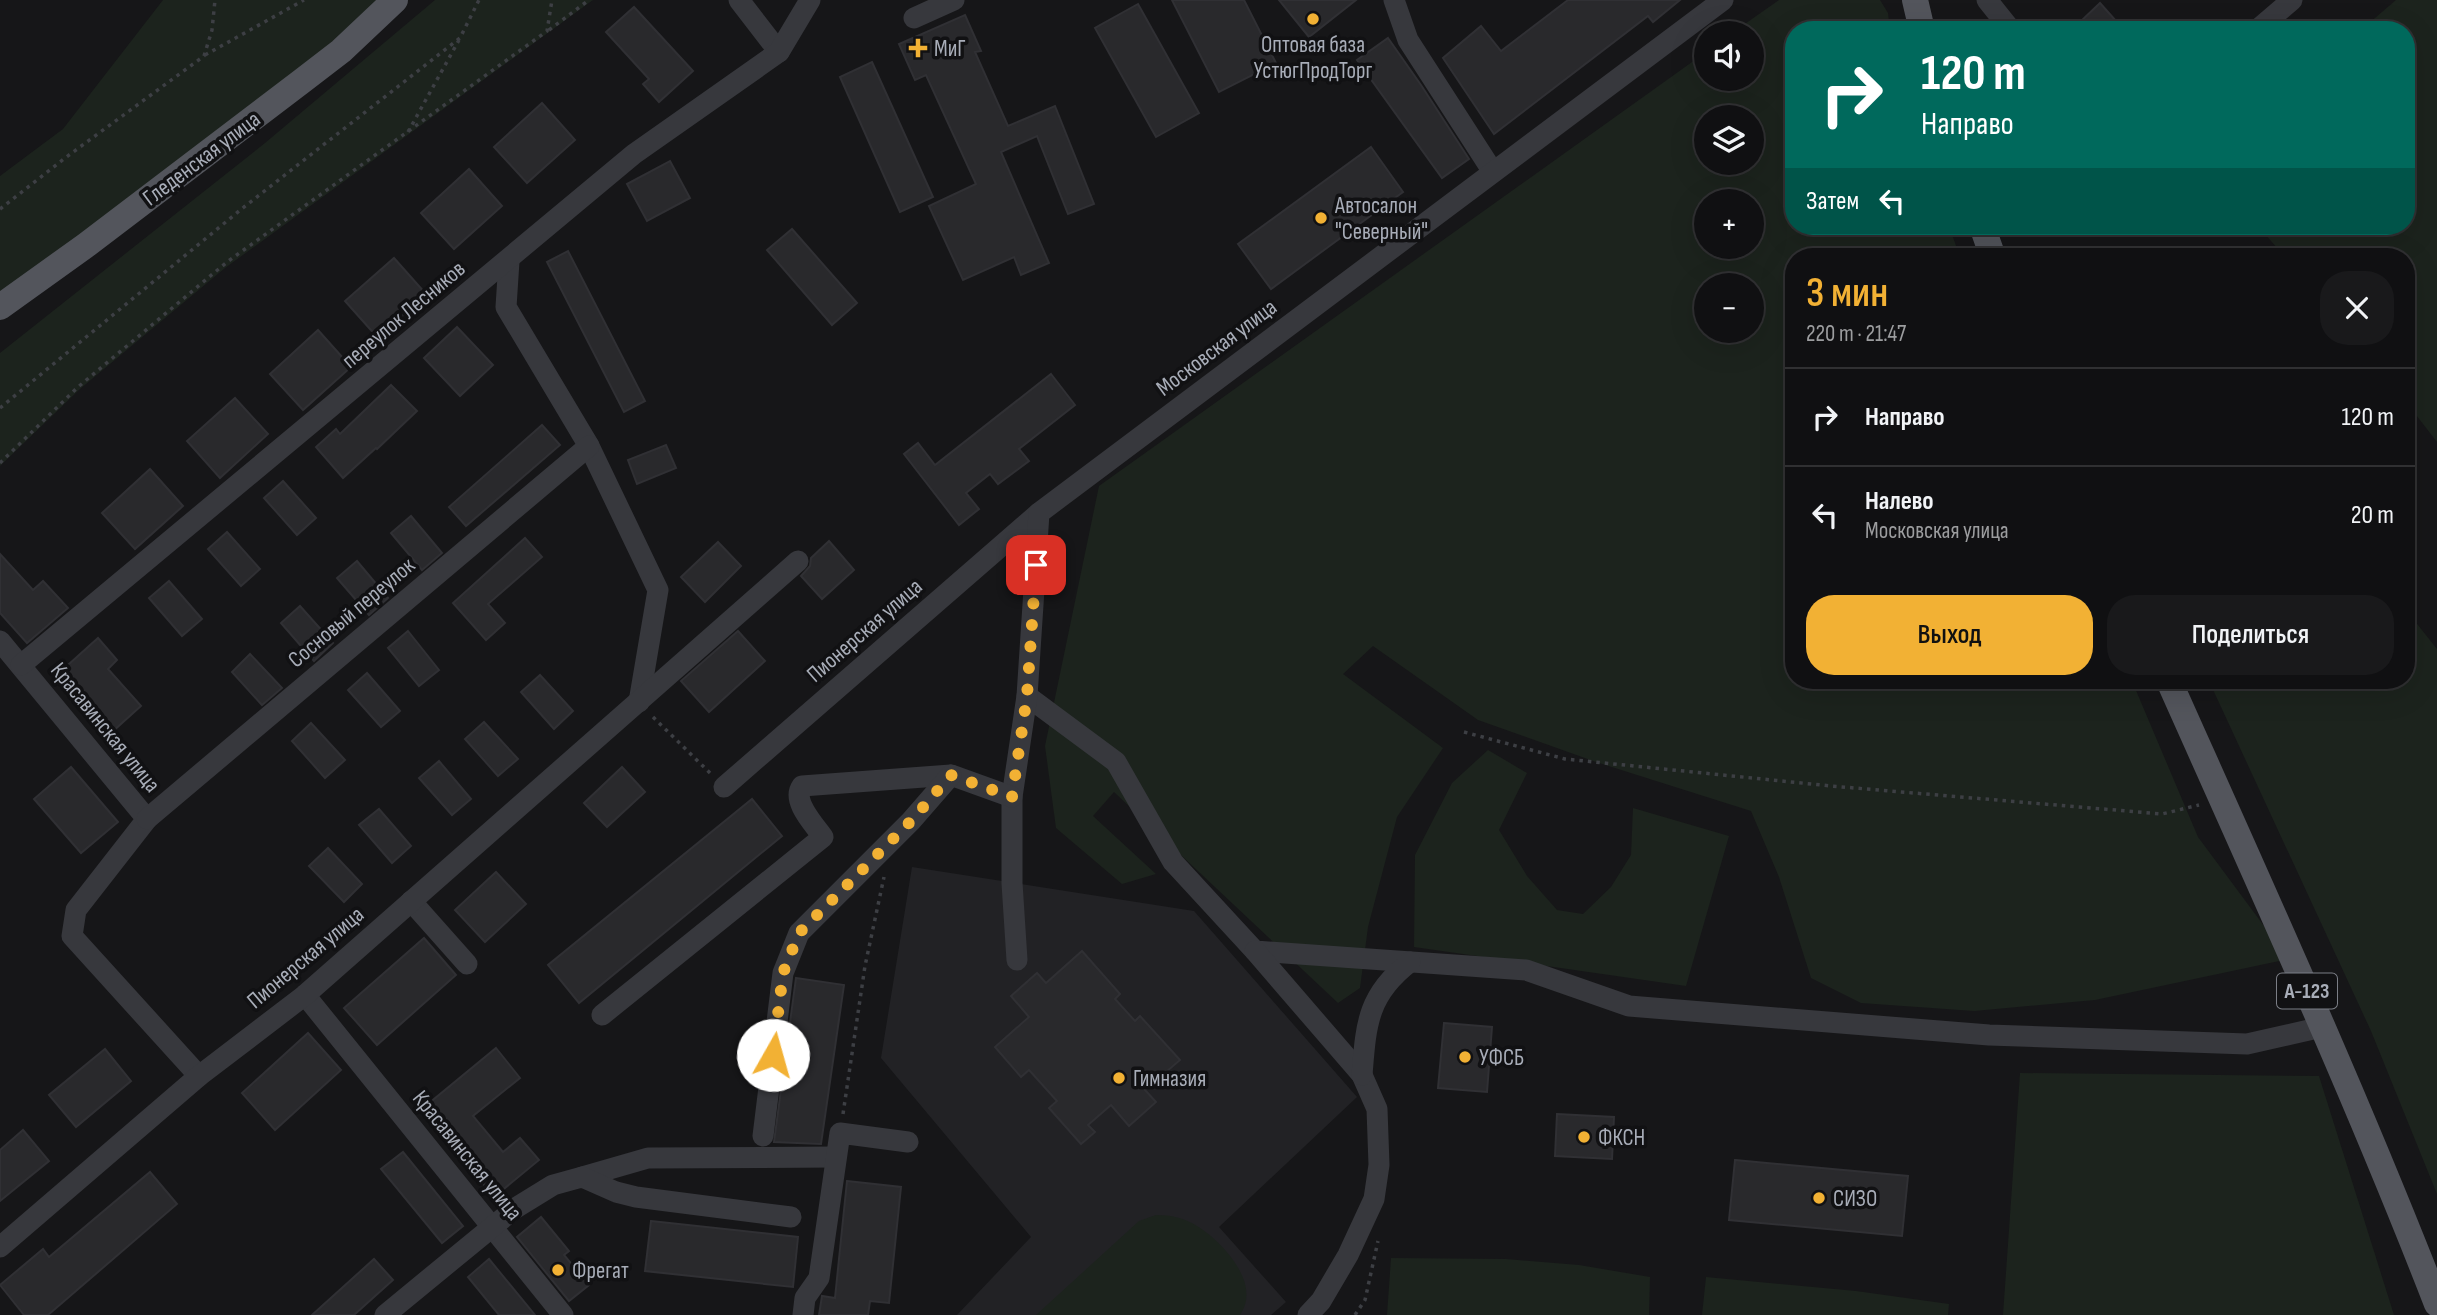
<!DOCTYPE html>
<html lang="ru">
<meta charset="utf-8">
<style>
body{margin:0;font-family:"Sofia Sans Condensed",sans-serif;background:#19191b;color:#f1f3f6;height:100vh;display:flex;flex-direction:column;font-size:26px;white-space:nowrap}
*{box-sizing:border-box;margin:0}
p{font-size:23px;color:#9c9d9f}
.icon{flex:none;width:38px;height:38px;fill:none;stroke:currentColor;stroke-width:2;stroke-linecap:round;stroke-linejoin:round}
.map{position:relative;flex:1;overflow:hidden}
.side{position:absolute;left:1785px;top:248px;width:630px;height:441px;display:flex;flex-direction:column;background:#101012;border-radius:28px;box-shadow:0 7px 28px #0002,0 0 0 2px #303032}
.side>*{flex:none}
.guide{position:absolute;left:1785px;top:21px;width:630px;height:214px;border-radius:28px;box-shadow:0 7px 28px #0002,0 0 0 2px #303032;background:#00695c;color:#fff;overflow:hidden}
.controls{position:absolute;left:1694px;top:21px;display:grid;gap:14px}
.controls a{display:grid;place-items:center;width:70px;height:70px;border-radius:50%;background:#101012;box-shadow:0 7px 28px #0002,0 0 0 2px #303032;font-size:35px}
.pin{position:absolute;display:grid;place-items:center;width:60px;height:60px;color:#fff;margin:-30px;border-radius:14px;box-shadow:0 4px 10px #0006}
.me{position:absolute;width:77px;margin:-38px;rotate:7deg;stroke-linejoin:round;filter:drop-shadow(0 0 5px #0008)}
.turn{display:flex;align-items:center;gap:24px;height:147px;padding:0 21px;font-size:32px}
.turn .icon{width:91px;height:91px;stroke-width:2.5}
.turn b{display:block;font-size:49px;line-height:60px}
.then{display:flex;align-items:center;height:66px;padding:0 21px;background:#0003;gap:14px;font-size:26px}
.round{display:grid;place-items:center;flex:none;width:74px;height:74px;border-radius:28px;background:#19191b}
.overview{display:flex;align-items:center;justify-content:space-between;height:119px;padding:0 21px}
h1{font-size:42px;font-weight:600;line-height:52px;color:#f2b134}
.button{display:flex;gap:14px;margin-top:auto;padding:14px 21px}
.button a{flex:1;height:80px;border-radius:28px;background:#f2b134;color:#111;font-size:28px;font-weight:600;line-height:80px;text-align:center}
.button a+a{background:#19191b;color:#f1f3f6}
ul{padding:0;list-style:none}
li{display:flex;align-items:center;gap:21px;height:98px;padding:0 21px;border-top:2px solid #303032}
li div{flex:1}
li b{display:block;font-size:26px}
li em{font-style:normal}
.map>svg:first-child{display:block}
</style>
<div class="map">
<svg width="2437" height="1315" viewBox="0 0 2437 1315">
<rect width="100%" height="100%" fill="#161618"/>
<polygon fill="#222225" points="912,867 1194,911 1357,1097 1219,1227 1286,1302 1271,1315 957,1315 1031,1237 881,1058"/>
<g fill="#1c231d" fill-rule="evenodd">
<polygon points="163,0 395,0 0,307 0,176 63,129"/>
<polygon points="435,0 593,0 225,268 80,389 0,466 0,353 265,143"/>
<path d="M1779,0H1880L1888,13L1890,30H1794V226H1949L1960,257H1794V681H2132L2198,837L2267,930L2284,960L2095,1000L1974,1011L1861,1003L1811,978L1779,877L1751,811L1596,762L1478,720L1373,646L1343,674L1443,748L1397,817L1368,927L1360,988L1338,1003L1114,792L1093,816L1156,874L1122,884L1056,828L1045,746L1099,486L1706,52V79H1752V33H1732ZM1706,117H1752V163H1706ZM1706,201H1752V247H1706ZM1706,285H1752V331H1706Z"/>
<polygon points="2396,0 2437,0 2437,442 2406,402 2406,257 2285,257 2258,226 2406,226 2406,30 2361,30"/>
<polygon points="2406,610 2437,649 2437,1194 2371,1031 2209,681 2406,681"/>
<polygon points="1488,750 1527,773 1499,830 1527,876 1557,910 1583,914 1611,887 1631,855 1633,808 1729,836 1686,986 1414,947 1415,855 1452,783"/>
<polygon points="2020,1073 2319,1076 2394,1315 2003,1315"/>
<path d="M1156,1215C1170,1215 1185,1218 1197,1226C1223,1242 1262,1284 1240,1315H1036L1139,1221Z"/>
<polygon points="1391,1258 1506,1259 1579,1265 1650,1277 1649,1315 1387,1315"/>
<polygon points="1706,1277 1856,1291 1949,1304 1948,1315 1702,1315"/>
</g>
<g fill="#29292c" stroke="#303034" stroke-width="2">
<polygon points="1172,0 1244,0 1276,63 1219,92"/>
<polygon points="1279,0 1356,0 1309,37"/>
<polygon points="1568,0 1680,0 1653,22 1648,16 1494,134 1443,58 1481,26 1501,51"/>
<polygon points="2100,3 2124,30 2087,30 2080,22"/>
<polygon points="1138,4 1199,113 1156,137 1095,28"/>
<polygon points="634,7 693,71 659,102 643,84 649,79 606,32"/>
<polygon points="965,15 981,51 975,52 1008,126 1055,106 1094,204 1068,214 1037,136 1001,152 1049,263 1021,275 1014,257 963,280 929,206 976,184 926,75 915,80 899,44"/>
<polygon points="1388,38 1421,85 1469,159 1442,178 1357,60"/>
<polygon points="872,62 933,197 900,212 840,77"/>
<polygon points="542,103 575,140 527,183 494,147"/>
<polygon points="1371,147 1403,192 1271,289 1238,244"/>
<polygon points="670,161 690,198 647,221 627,184"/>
<polygon points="469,169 502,206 454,249 421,213"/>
<polygon points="792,229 857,303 832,325 767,250"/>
<polygon points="568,251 645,401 624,412 547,262"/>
<polygon points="394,258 426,294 378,338 345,301"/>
<polygon points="457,327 493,365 460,396 424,358"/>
<polygon points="318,330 351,367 303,410 270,374"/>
<polygon points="1051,374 1075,405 1019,449 1029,461 998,484 990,474 966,493 979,509 959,525 904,454 918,443 935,465"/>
<polygon points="391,385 417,411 377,449 376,448 343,478 316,447 336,429 340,434"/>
<polygon points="235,398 268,434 220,478 187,441"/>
<polygon points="542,425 560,445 466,526 449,507"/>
<polygon points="666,445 676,468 637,484 628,460"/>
<polygon points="150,469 183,506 135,549 102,513"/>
<polygon points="283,481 316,518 297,535 264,498"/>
<polygon points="411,516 442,553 422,570 391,533"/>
<polygon points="227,532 260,569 241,586 208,549"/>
<polygon points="525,538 542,557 488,604 505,623 486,640 453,603"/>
<polygon points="829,541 854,570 822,599 801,576 810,566 811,558"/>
<polygon points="718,542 741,566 705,602 681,577"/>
<polygon points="0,554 33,590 43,581 68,608 27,643 0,613"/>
<polygon points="357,561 388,598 369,615 337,578"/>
<polygon points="169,581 202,619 182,636 149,598"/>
<polygon points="300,606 333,643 314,661 281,623"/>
<polygon points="408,631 439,670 419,686 388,648"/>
<polygon points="738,631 765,661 709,712 681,681"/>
<polygon points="98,638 117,660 108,669 141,706 112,732 59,673"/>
<polygon points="250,654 282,688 262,705 232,672"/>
<polygon points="367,673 400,711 381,727 348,690"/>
<polygon points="540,675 573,711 554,729 521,692"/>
<polygon points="484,722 518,759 498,776 465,739"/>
<polygon points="311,723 345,760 325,778 292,741"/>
<polygon points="439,761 471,799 452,815 419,778"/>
<polygon points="71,767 118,822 81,853 34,799"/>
<polygon points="622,767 645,792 607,827 584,803"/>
<polygon points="752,799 782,836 579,1003 548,965"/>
<polygon points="379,809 411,846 392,863 359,825"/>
<polygon points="328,848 362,884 344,902 309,866"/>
<polygon points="496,872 526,904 485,942 455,910"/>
<polygon points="424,938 456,975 377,1045 344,1008"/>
<polygon points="1082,951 1120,994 1115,999 1135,1021 1140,1016 1180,1060 1145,1090 1156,1102 1129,1126 1111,1105 1088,1125 1095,1132 1081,1144 1049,1108 1057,1101 1029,1070 1021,1077 995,1047 1029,1017 1011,996 1037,973 1046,983"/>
<polygon points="796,978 844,985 821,1144 774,1142"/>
<polygon points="1444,1023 1492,1027 1487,1092 1438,1088"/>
<polygon points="308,1033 341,1070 275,1130 242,1093"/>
<polygon points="496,1048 520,1078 473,1116 503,1152 520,1138 539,1160 494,1197 422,1109"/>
<polygon points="105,1049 131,1081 76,1127 49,1095"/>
<polygon points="1557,1114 1614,1117 1612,1159 1555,1156"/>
<polygon points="23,1130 49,1161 0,1201 0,1150"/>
<polygon points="403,1152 463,1226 442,1243 381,1169"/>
<polygon points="1735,1160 1908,1176 1902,1236 1729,1220"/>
<polygon points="150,1172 177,1204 48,1315 24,1315 0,1285 43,1249 49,1257"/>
<polygon points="847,1181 901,1187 889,1303 870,1301 868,1315 819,1315 822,1296 835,1298"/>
<polygon points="541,1217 569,1251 564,1255 589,1285 569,1301 517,1237"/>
<polygon points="651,1221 798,1237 793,1287 645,1271"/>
<polygon points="374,1259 393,1280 354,1315 312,1315"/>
<polygon points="489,1259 535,1315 499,1315 468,1277"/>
</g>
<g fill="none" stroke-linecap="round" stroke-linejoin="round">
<g stroke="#3d3f44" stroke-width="3.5" stroke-dasharray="3.5 5" stroke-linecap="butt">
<polyline points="549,30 589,0"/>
<polyline points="205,55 304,0"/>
<polyline points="408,132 459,40"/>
<polyline points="0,209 65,158 204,56 212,30 215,0"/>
<polyline points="0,408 244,207 460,38 479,0"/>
<polyline points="0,463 78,387 227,262 547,31 552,0"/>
<polyline points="653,717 710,773"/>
<polyline points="1464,732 1565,759 1831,786 2162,814 2199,805"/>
<polyline points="843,1114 865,966 884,877"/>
<polyline points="1355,1315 1365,1300 1378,1241"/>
</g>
<g stroke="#37383d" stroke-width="21">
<polyline points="739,0 779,52"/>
<polyline points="1394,0 1408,40 1493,172"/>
<polyline points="1987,0 2011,30"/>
<polyline points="914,18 954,0"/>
<polyline points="2257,30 2292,0"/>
<polyline points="509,261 506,307 589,446 658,590 639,702"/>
<polyline points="0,641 147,819 76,910 72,936 199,1076"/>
<polyline points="21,665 634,154 779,52 810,0"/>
<polyline points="1027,696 1116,762 1173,862 1255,951 1526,970 1629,1006 1989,1035 2247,1044 2322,1027"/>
<polyline points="724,787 1039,513"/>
<polyline points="147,819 589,446"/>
<polyline points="411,901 467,964"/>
<polyline points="1255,951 1362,1075 1377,1109 1379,1165 1374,1199 1348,1255 1321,1301 1308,1315"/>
<polyline points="1017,960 1012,883 1012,797 1027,696 1039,513 1723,0"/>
<polyline points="305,995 563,1315"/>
<path d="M602,1015L823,837C814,824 791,801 802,786L951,775L1012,797"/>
<path d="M1362,1075C1366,1025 1367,995 1410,962"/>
<polyline points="763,1136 783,973 799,933 911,821 951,775"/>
<polyline points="582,1177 648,1158 836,1157"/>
<polyline points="0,1247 199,1076 305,995 798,561"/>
<polyline points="385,1315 514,1209 553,1185 582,1177 616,1192 636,1197 791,1217"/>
<polyline points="803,1315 805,1298 819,1278 840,1133 908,1142"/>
</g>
<g stroke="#53555c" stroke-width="26">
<polyline points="1915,0 1922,30"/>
<polyline points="1982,226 1993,257"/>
<polyline points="0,307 85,246 302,81 341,51 395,0"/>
<path d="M2169,681C2261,887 2355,1093 2437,1304"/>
</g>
</g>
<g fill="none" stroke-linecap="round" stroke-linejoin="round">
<polyline stroke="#f2b134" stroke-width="12" stroke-dasharray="0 21.6" points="773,1055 783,973 799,933 911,821 951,775 1012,797 1027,696 1036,565"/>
</g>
<g fill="#f2b134" stroke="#111113" stroke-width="2.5">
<circle cx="1313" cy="19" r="7"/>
<path d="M914.5 37.5h7v7h7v7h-7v7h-7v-7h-7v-7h7z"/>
<circle cx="1321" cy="218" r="7"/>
<circle cx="1465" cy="1057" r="7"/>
<circle cx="1119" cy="1078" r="7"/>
<circle cx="1584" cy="1137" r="7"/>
<circle cx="1819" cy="1198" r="7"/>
<circle cx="558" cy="1270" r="7"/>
</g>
<g text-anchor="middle" stroke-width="7" stroke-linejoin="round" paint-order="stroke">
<rect fill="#111113" stroke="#7b7e86" stroke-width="2" x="2277" y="973.5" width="60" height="35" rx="5"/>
<g font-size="21" font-weight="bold" fill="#a8adb8">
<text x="2307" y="998">А-123</text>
</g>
<g font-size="23" fill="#a8adb8" stroke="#111113" text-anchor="start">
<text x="1313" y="52" text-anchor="middle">Оптовая база<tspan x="1313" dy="26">УстюгПродТорг</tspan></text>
<text x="934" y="56">МиГ</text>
<text x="1335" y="213">Автосалон<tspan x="1335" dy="26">"Северный"</tspan></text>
<text x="1479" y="1065">УФСБ</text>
<text x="1133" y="1086">Гимназия</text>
<text x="1598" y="1145">ФКСН</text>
<text x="1833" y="1206">СИЗО</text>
<text x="572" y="1278">Фрегат</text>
</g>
<g font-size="23" fill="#a8adb8" stroke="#111113">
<text transform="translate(201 158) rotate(-37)" y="8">Гледенская улица</text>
<text transform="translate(403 314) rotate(-40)" y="8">переулок Лесников</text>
<text transform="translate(1216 347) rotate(-37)" y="8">Московская улица</text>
<text transform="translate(351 612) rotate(-40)" y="8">Сосновый переулок</text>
<text transform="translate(864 630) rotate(-41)" y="8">Пионерская улица</text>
<text transform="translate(106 727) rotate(51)" y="8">Красавинская улица</text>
<text transform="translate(305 957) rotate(-40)" y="8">Пионерская улица</text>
<text transform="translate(468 1155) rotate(51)" y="8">Красавинская улица</text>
</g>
</g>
</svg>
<div class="controls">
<a><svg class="icon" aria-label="sound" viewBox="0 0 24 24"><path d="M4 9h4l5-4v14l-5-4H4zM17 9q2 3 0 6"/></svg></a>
<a><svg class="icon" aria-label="layers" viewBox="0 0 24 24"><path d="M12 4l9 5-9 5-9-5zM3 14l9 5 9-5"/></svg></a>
<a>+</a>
<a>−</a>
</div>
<div class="pin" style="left:1036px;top:565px;background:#d93025"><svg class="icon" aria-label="arrive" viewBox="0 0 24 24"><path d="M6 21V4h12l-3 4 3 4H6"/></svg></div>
<svg class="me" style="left:773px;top:1055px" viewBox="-20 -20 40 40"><circle r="19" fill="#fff"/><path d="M0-13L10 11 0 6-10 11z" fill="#f2b134"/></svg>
<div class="guide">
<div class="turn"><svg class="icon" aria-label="right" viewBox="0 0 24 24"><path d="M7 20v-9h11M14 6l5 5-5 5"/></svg><div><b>120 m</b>Направо</div></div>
<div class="then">Затем<svg class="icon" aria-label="left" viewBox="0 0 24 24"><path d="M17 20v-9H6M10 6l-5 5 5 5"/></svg></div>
</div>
<section class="side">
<div class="overview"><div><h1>3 мин</h1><p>220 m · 21:47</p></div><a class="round"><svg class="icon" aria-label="close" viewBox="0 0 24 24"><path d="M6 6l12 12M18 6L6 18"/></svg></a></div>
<ul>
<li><svg class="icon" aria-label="right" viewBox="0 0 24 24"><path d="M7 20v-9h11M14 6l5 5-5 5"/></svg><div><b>Направо</b></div><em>120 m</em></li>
<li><svg class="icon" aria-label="left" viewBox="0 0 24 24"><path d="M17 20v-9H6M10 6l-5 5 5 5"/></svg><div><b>Налево</b><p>Московская улица</p></div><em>20 m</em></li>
</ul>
<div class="button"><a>Выход</a><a>Поделиться</a></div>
</section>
</div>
